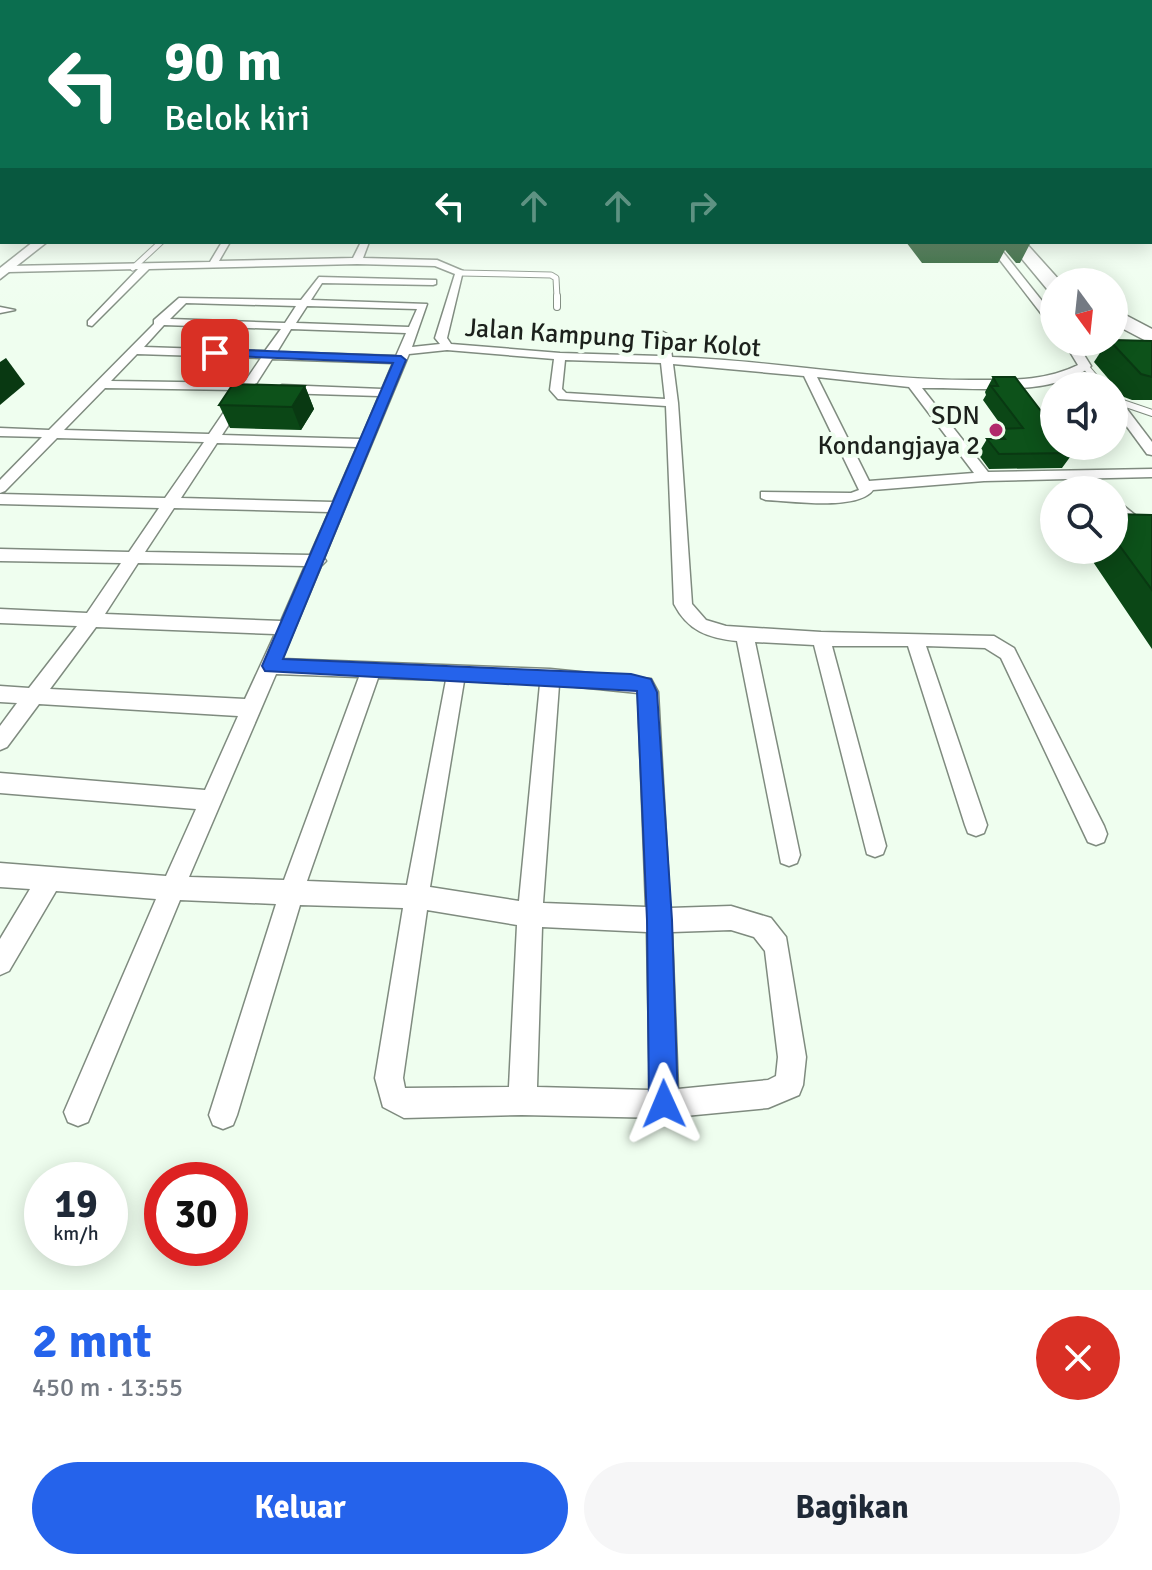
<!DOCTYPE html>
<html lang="id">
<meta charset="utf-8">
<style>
body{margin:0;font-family:Signika,sans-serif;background:#f6f6f7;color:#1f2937;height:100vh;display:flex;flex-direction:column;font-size:30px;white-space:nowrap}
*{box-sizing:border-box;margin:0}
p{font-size:26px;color:#747a83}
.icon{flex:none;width:44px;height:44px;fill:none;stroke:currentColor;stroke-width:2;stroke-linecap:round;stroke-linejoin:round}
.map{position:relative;height:1290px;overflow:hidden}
.panel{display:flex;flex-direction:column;background:#fff;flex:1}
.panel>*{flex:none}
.banner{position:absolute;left:0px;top:0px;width:1152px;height:244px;box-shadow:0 4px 20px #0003;background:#0b6e4f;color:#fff;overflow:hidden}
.needle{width:52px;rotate:165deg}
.buttons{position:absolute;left:1040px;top:268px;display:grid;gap:16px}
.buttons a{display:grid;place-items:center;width:88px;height:88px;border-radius:50%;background:#fff;box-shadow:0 4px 20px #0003;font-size:40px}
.speed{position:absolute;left:24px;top:1162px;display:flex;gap:16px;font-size:40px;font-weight:700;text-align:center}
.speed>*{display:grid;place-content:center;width:104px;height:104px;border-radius:50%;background:#fff;box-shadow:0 4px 20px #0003;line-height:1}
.speed small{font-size:20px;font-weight:400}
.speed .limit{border:12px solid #d22;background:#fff;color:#111}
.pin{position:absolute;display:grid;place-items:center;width:68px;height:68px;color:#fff;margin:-34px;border-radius:16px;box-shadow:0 4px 12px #0006}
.me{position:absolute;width:88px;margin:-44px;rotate:359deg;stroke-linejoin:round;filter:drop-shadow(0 0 6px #0008)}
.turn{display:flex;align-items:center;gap:28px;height:168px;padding:0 32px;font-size:36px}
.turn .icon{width:104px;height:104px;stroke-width:2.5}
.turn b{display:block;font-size:56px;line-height:68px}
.lanes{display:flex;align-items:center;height:76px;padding:0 32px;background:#0003;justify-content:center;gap:40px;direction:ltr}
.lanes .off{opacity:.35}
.round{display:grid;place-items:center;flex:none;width:84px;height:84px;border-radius:42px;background:#f6f6f7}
.summary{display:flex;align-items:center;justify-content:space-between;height:136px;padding:0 32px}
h1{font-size:48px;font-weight:700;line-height:60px;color:#2563eb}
.button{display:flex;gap:16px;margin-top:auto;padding:16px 32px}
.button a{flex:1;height:92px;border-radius:48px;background:#2563eb;color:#fff;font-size:32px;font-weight:700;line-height:92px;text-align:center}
.button a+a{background:#f6f6f7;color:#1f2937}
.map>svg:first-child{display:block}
</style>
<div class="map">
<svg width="1152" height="1290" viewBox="0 0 1152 1290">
<rect width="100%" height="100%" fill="#effeef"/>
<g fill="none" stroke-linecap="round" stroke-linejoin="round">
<g stroke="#7f8b7f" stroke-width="7">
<g id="lane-far1">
<polyline points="133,268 161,242"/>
<polyline points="460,273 551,275 556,278 557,298"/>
</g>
</g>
<g stroke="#7f8b7f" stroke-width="8">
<g id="lane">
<polyline points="557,296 557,307"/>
<polyline points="1085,366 1102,386"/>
<polyline points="1114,400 1152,413"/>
</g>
</g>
<g stroke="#7f8b7f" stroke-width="3">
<g id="street">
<polygon points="0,157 2,157 0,162"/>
<rect x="0" y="190" width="2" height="4"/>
<path d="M222,242H230L219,261L353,258L361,242H369L363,258L437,260L463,271L447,338L451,344L560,353L660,356L657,335L663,332L669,335L672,357C774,360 873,381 977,380C1014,380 1045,381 1078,365L1064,342H1076L1091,366C1053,398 970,387 922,388L988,472L1152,469V477L984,481L873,490C858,511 792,501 766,500L761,498V492L851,493L859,490L804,376L673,364L678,403L692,604L706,620L726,626L821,632L994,636L1014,648L1104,826L1107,834L1104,842L1096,845L1088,842L1001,658L985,648L926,646L987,825L984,833L976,836L968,833L965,825L908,646H832L886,846L883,854L875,857L867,854L814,645L755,642L800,855L797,863L789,866L781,863L737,641C708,638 688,631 674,604L666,406L558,399L550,390L554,359L447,350L409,354L324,558L326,561L321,566L282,659L550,669L651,679L658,692L670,908L731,906L771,918L786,937L806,1057L803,1085L799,1095L768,1108L664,1118L522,1115L404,1118L383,1107L375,1078L403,908L300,905L237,1115L233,1125L223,1129L213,1125L209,1115L276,904L180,900L88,1122L78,1126L68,1122L64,1112L156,899L56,891L9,971L0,975V939L30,889L0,887V863L166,876L196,809L0,793V773L205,790L238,716L39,704L7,747L0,750V726L17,703L0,702V686L29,688L77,626L0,623V609L87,613L121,563L0,561V549L129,552L159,508L0,504V494L165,498L204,442L57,438L5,491L0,493V480L42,437L0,436V428L49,430L154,324V320L179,298L301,300L319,277L436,280V284L433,285L322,283L311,300L427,304L412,347L440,344L435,338L455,274L435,266L357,264L149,269L92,326L88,325V321L138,269L8,272L3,269L8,266L210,262ZM186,303L296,306L285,323L170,319ZM307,306L417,309L409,327L296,323ZM164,325L281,329L265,351L144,347ZM291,329L406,333L396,356L277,352ZM137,354L261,358L244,383L111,381ZM272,359L393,363L382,389L282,385L276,389L282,393L379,396L361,439L222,435L251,391L258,387L256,384ZM565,360L661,363L665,399L566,393L562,389ZM817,377L909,387L974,473L869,481ZM105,388L239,390L209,434L64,430ZM217,443L357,447L333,502L181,498ZM174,508L329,512L310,555L145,552ZM138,563L305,566L281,621L105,614ZM96,627L275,634L245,699L50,689ZM276,674L359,677L284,880L189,877ZM378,678L446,680L407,885L307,881ZM464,681L540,684L519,901L430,887ZM559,685L638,693L646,907L543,903ZM427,910L517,925L509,1087L405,1088L403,1078ZM542,927L647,932L650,1090L537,1087ZM731,930L754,937L765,951L778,1057L776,1076L768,1080L678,1089L672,932Z"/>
<polygon points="986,242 995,242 1054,316 1054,326 1050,325"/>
<polygon points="0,307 15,310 0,313"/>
<polygon points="1114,400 1120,400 1152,442 1152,455 1147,454 1114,409"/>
<polygon points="1114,498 1135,515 1135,523 1125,523 1114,512"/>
</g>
</g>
<g stroke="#7f8b7f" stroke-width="3">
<polygon id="secondary" points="33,242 47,242 0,279 0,268"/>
</g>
<g stroke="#7f8b7f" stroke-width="3">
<g id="highway">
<polygon points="1008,242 1025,242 1061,282 1054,282 1054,291 1047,289"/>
<polygon points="1114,309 1152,329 1152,344 1114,324"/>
</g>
</g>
<use href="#lane-far1" stroke="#fff" stroke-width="5"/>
<use href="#lane" stroke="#fff" stroke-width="6"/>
<use href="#street" fill="#fff" fill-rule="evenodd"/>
<use href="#secondary" fill="#fff" fill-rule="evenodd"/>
<use href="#highway" fill="#fff" fill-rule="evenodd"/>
</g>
<g fill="#0b4716">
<polygon points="1150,129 1152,129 1152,215 1150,214"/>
<polygon points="906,242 1031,242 1020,263 1016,263 1005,250 998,263 922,263"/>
<polygon points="1152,341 1152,400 1132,400 1124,397 1094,362 1107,342"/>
<polygon points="993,377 1073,453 1062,468 989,469 978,454 987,439 991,439 997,429 1003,428 983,400 986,395 985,392"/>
<polygon points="305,386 314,409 301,430 230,428 219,405"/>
<polygon points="1114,514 1152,515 1152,649 1085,550 1114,550"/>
</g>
<g fill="#093912">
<polygon points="6,358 25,384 0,405 0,362"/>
<polygon points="305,386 314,409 301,430 292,407"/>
</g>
<g fill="#0d521a" stroke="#093912" stroke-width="2">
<polygon points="1151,129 1152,129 1152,189 1150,188 1150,133"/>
<polygon points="1114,340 1152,341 1152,377 1141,374 1111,342 1114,342"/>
<polygon points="993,377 1015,377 1054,428 1054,446 1068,446 1073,453 999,454 987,439 1005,439 997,429 1023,428 991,386 998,386"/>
<polygon points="233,384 305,386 292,407 219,405"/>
<polygon points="1114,514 1152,515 1152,590 1114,538"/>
</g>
<linearGradient id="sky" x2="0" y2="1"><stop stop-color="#8bc7cd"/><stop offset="0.42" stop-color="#f8fff8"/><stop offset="1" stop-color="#f8fff8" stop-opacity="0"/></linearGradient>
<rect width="1152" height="310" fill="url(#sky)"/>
<polygon fill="#2563eb" stroke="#184099" stroke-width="2" points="215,349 401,356 406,360 283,659 631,674 651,679 657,692 672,920 678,1104 674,1114 664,1118 654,1114 649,1104 647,920 637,691 265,671 262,666 393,363 211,355 211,350"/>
<circle fill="#b12a6c" stroke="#effeef" stroke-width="3" cx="996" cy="430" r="8"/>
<g text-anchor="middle" stroke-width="8" stroke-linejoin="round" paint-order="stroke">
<g font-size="26" fill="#1c211c" stroke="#effeef">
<text transform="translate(613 337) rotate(4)" y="9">Jalan Kampung Tipar Kolot</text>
</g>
<g font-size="26" fill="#1c211c" stroke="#effeef" text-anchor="end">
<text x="980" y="424">SDN<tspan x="980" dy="30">Kondangjaya 2</tspan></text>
</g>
</g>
</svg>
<div class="buttons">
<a><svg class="needle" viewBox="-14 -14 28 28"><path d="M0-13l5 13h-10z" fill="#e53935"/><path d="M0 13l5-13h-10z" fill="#747a83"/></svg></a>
<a><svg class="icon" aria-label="sound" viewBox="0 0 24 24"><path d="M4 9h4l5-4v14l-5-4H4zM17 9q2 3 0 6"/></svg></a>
<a><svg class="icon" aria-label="search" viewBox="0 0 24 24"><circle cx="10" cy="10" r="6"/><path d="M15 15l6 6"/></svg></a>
</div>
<div class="speed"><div>19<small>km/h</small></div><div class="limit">30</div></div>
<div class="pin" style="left:215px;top:353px;background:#d93025"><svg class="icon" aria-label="arrive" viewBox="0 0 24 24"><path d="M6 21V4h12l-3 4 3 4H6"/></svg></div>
<svg class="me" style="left:664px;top:1104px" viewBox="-20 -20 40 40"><path d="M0-17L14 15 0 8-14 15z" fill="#2563eb" stroke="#fff" stroke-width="4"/></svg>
<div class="banner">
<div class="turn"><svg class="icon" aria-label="left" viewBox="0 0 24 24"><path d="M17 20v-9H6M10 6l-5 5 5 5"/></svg><div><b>90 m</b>Belok kiri</div></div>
<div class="lanes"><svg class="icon" aria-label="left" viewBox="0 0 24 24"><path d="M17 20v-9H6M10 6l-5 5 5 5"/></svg><svg class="icon off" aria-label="ahead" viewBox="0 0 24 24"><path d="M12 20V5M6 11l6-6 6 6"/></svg><svg class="icon off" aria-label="ahead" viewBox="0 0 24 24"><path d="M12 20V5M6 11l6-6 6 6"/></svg><svg class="icon off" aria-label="right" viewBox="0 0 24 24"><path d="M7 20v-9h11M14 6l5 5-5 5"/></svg></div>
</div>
</div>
<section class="panel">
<div class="summary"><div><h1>2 mnt</h1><p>450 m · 13:55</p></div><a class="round" style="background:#d93025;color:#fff"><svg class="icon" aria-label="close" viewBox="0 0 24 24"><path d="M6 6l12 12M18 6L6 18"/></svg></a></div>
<div class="button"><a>Keluar</a><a>Bagikan</a></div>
</section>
